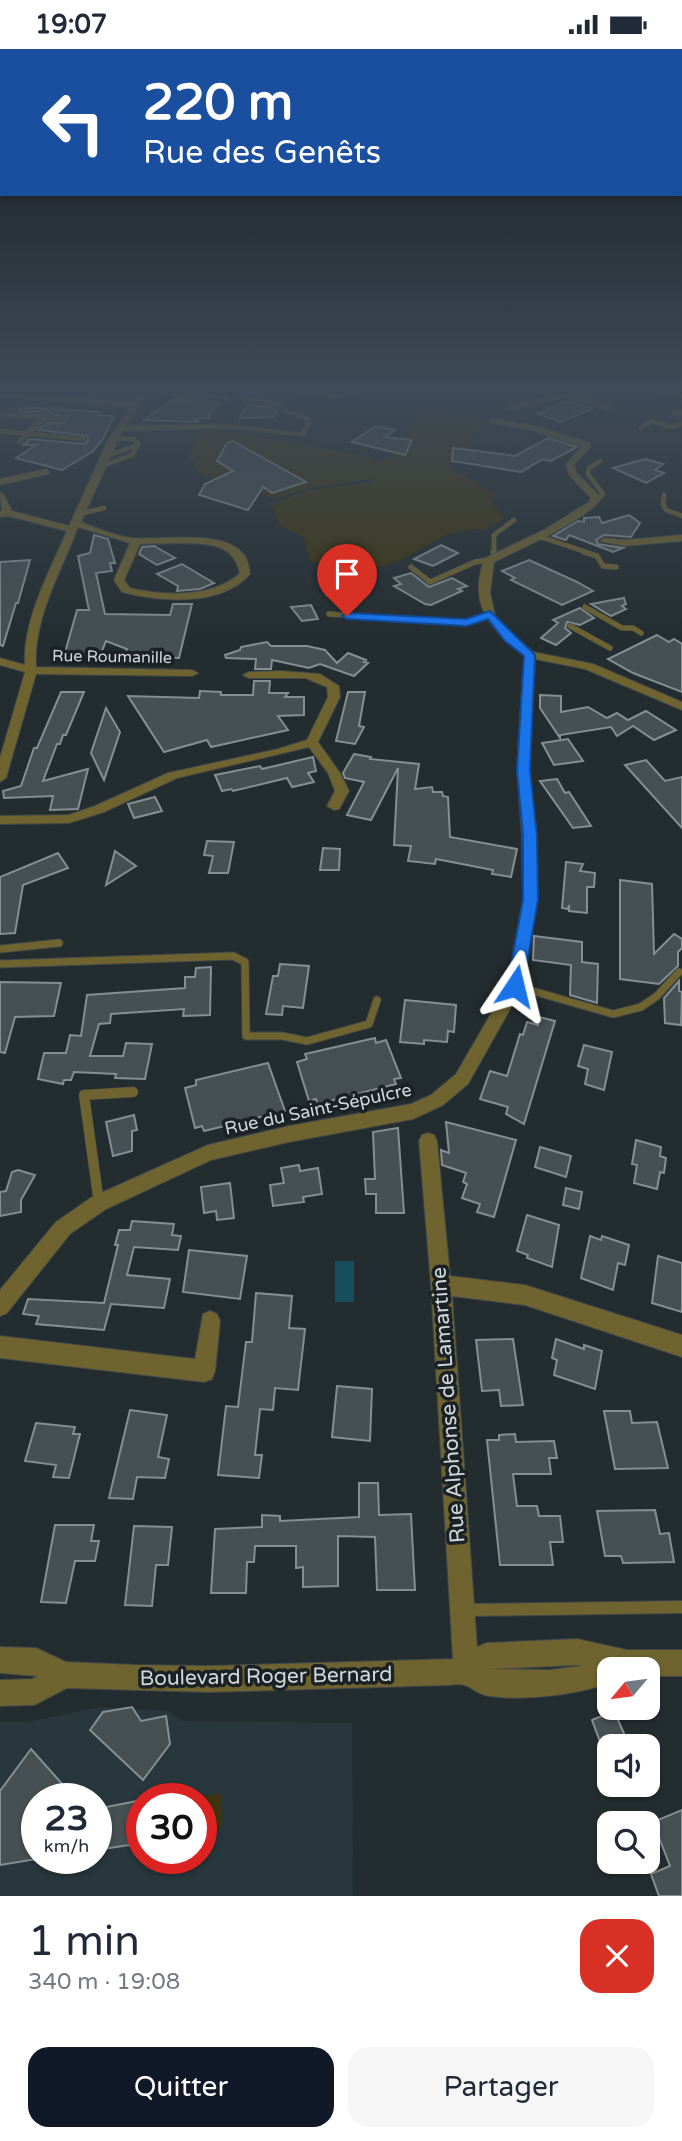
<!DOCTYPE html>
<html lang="fr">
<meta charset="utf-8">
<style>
body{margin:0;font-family:"Varela Round",sans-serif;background:#f6f6f7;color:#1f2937;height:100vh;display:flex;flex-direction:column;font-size:26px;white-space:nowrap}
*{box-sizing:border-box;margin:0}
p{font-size:23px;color:#747a83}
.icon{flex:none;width:38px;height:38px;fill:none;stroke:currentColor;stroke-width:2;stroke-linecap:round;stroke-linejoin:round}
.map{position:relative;height:1847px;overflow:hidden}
.drawer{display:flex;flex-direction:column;background:#fff;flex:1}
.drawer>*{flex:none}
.guide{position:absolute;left:0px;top:0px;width:682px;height:147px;box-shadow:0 2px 5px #0004;background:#1a4fa0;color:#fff;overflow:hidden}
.needle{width:46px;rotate:241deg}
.tools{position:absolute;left:597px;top:1608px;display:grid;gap:14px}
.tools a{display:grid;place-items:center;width:63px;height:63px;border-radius:14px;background:#fff;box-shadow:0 2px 5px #0004;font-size:35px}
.speed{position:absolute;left:21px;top:1734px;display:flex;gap:14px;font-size:35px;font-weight:700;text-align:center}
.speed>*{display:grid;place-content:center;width:91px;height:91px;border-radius:50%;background:#fff;box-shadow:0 2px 5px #0004;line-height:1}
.speed small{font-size:18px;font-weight:400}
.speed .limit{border:10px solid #d22;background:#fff;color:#111}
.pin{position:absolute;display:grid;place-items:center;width:60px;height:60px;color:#fff;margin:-72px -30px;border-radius:50% 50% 50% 0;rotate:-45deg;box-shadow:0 0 7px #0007}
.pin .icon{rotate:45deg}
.me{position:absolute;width:77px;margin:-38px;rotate:10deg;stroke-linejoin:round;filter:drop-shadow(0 0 5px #0008)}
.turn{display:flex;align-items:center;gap:24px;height:147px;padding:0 28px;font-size:32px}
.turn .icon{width:91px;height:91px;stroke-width:2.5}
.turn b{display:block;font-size:49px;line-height:60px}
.round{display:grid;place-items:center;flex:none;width:74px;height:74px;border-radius:21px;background:#f6f6f7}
.head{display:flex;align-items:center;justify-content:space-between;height:119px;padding:0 28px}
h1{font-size:42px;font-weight:600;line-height:52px}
.cta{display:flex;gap:14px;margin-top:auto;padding:14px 28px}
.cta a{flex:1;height:80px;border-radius:21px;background:#111827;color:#fff;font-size:28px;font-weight:600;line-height:80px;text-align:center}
.cta a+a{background:#f6f6f7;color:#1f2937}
.status{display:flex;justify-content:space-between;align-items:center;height:49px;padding:0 35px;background:#fff;direction:ltr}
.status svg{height:19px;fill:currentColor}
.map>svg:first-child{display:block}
</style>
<div class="status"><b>19:07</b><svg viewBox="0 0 49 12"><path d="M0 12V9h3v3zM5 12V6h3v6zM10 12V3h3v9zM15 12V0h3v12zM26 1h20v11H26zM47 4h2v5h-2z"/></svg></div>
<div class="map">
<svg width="682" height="1847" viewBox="0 0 682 1847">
<rect width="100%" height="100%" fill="#232c2f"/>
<path fill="#27373c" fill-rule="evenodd" d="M100,1658L168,1662L183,1672L352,1674L353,1847H0V1673H27ZM37,1750H96V1810H37ZM142,1750H201V1810H142Z"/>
<g fill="#3d3510">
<path d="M423,360L485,371L450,419L496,445L492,454L505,469L485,481L472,480L447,485L403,510L389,515L377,518L311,513L303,488L280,477L271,455L308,441L370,433L371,430L304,440L275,450L201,426L193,417L197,414L189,411L197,380H218L374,409L373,412C404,409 410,385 423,360Z"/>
<polygon points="221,1745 221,1778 201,1780 201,1750 172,1750"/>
</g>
<rect fill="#174e5e" x="335" y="1212" width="19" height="41"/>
<g fill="#464f52" stroke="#858f93" stroke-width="2">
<polygon points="185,342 227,349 211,361 209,369 194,370 199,373 144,371 173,350 192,353 193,346"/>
<polygon points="569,352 592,360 560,373 538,365"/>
<polygon points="247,356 270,358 277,363 273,368 240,369"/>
<polygon points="22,358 100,363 98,366 114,367 103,390 92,403 62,421 16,409 36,396 23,396 30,390 84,395 88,392 88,387 39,381 47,374 63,374 68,369 51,365 48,360 41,363 19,362"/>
<polygon points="376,377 395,381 385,388 412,391 405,406 352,393"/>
<polygon points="548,389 577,398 551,412 543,410 521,423 452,412 453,399 515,407"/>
<polygon points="233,392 283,420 306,433 272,444 263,438 248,461 199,446 205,435 233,422 217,412 227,394"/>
<polygon points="645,410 663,415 655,421 664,424 646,434 613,419"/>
<polygon points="629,466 640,474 631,488 604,486 596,491 598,495 623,499 613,503 569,486 566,491 553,487 578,472 584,473 584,469 599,468 602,474"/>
<polygon points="94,486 108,490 115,514 110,514 112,522 96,524 105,565 170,566 173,555 192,555 179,609 124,608 127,600 106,592 100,607 64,607 77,561 89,561 78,507 90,504"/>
<polygon points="441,496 458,504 433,517 414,510"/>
<polygon points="155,497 156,498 175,509 157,516 139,505 142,498"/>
<polygon points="30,511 18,554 16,554 3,597 0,596 0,513"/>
<polygon points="529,511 577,533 593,542 562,556 511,531 515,529 502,522"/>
<polygon points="182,515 214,534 200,540 177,542 178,537 157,525"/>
<polygon points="411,524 429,538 452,529 467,537 458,540 462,542 431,556 425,555 394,537 401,535 394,529"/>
<polygon points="624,549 626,555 622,557 626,560 611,567 591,555"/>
<polygon points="311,556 318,570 302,572 291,558"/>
<polygon points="580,559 594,569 580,576 567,573 565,579 571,584 556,596 541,589 558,574 553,571"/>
<polygon points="657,586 669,593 674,590 682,595 682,643 633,624 608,610"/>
<polygon points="267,593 271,597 307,597 325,601 337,614 348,604 366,611 364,613 368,614 354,627 320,615 309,619 272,611 271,620 255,620 256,610 226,609 225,606 240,601 241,598"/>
<polygon points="254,632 270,632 269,644 288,644 285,648 304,648 304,666 278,667 288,681 211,698 207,691 164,703 128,647 199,649 200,642 221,643 221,646 253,646"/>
<polygon points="61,643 84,643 66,686 63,686 60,695 57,695 43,732 88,720 78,760 50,761 53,747 4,749 3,742 21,737 34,699 37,699"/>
<polygon points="348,643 365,643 359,677 364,678 355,695 336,692"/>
<polygon points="540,646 561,647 561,663 588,658 607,669 617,664 628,671 646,662 676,681 654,691 633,677 617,687 611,678 560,686 560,689 540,659"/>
<polygon points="106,659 120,683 104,731 91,704"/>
<polygon points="568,690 583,712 554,716 542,694"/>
<polygon points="354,705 371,708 370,710 419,715 415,740 432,738 433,743 442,743 443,747 448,748 450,788 517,800 511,828 492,825 493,821 436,810 435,815 408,812 411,797 394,796 398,719 371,771 347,766 364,733 345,729 343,724"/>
<polygon points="313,708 316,722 308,724 314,733 292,738 287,729 233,742 231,740 222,742 215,726 260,717 262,720"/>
<polygon points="646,711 665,732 682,728 682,779 625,716"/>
<polygon points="557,730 565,744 569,743 591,777 573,779 540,732"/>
<polygon points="155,748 162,762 134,769 128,755"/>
<polygon points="207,792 234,793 228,824 209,824 213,807 204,806"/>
<polygon points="323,799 340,800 339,821 320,821"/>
<polygon points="115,802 136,817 106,836"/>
<polygon points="58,804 68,819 23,836 15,884 0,885 0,828"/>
<polygon points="566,813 583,815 580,822 595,824 594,838 587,838 587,864 569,862 569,856 568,860 562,859"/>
<polygon points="620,831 652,835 654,905 674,885 682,890 682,899 678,903 678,917 659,935 620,930"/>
<polygon points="534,887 582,893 582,913 598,915 597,954 570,946 571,916 533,911"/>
<polygon points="280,915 309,917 303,959 283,957 282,966 266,965 273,927 278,927"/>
<polygon points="211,918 210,966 183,967 184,960 111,965 110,974 99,975 90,1007 123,1007 126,994 152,995 145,1030 115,1029 116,1025 74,1023 71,1031 64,1031 63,1035 38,1030 44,1004 66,1004 70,986 81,987 87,946 185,939 185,928 195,928 196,919"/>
<polygon points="679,932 679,942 682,943 681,976 665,974 664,949"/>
<polygon points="0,933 61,934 54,967 15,968 5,1004 0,1003"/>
<polygon points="405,951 456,956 454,983 448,982 447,993 424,991 424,995 400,993"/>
<polygon points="539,968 555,972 524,1075 506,1065 508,1058 480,1050 490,1022 507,1027 520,985 523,986 527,973 538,976"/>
<polygon points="375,989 376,994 386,991 401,1029 394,1030 396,1035 318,1055 316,1050 309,1052 297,1013 307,1010 305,1005"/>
<polygon points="584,996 612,1003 604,1041 585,1035 588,1020 578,1017"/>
<polygon points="268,1014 285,1062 204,1082 202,1077 195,1079 185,1039 196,1036 196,1031"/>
<polygon points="134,1066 137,1081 132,1082 132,1102 113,1107 106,1073"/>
<polygon points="446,1073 516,1091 494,1168 477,1163 480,1155 462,1149 467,1135 463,1133 466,1124 442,1116 441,1101 449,1104"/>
<polygon points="398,1079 404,1164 376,1164 376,1145 366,1145 365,1130 375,1130 373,1083"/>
<polygon points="636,1091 661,1098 660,1107 666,1109 664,1124 660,1123 657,1140 634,1134 637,1116 632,1115"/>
<polygon points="540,1098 571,1107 566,1128 535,1118"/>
<polygon points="299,1116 300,1122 318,1119 322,1145 303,1148 304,1153 273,1157 270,1136 284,1134 281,1119"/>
<polygon points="18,1121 35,1126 21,1151 21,1163 0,1167 0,1143 6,1142 12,1123"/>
<polygon points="230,1134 234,1169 217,1171 216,1162 204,1164 201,1138"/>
<polygon points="566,1139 582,1143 579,1160 563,1156"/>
<polygon points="527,1166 559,1176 552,1218 527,1209 528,1206 517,1202"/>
<polygon points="132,1172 174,1175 172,1186 181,1187 178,1201 134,1198 127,1226 170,1230 164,1259 111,1255 104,1281 36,1275 39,1267 23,1265 28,1250 104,1254 118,1196 115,1196 119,1181 130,1181"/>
<polygon points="590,1187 601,1191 602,1187 629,1196 625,1216 618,1214 613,1241 581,1229"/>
<polygon points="189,1201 247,1207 240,1250 183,1243"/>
<polygon points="658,1207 682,1214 682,1263 652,1254"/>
<polygon points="256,1244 292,1247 289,1279 305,1280 298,1341 275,1339 273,1361 260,1360 255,1406 262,1406 259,1429 218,1426 226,1357 238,1358 246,1293 252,1293"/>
<polygon points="513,1290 523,1356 501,1357 499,1341 482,1342 476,1291"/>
<polygon points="556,1290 584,1300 584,1296 602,1302 595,1340 554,1326 557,1311 552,1309"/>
<polygon points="337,1337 372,1340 370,1392 332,1388"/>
<polygon points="130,1361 167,1366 158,1408 169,1410 165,1429 137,1428 133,1450 109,1449"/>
<polygon points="604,1362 630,1362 632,1374 657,1373 668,1419 615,1420"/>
<polygon points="36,1374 75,1378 73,1385 80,1385 69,1429 53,1428 56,1416 25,1412"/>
<polygon points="515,1385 516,1393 554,1392 557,1409 549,1409 551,1425 513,1425 517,1457 537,1457 539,1467 560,1467 563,1493 550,1493 553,1516 500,1516 487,1391 499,1391 499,1386"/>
<polygon points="359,1434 378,1434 379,1466 411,1465 415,1541 377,1541 375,1488 338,1487 338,1537 303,1538 303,1518 296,1519 296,1497 255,1497 254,1513 247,1513 246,1544 211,1544 215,1480 262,1478 262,1466 280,1467 280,1472 359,1468"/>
<polygon points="655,1461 660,1485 669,1484 674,1513 623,1514 621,1507 605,1507 597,1462"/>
<polygon points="55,1476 94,1476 91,1492 99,1492 95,1512 75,1512 66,1554 41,1553"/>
<polygon points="134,1477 172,1478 168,1516 156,1516 152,1557 125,1556"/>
<polygon points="132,1658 141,1672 166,1667 170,1695 143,1731 90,1681 103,1663"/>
<polygon points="614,1662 630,1698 602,1698 592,1671"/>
<polygon points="31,1700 64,1737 54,1750 37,1750 37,1810 0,1816 0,1742"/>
<polygon points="142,1751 142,1804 129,1796 96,1801 96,1760"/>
<polygon points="682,1761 682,1847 659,1847 651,1825 670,1817 653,1773"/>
</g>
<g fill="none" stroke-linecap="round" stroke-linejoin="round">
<g stroke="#3f484a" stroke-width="5">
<g id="service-far4">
<polyline points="154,340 189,349"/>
<polyline points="535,340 559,348 576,343"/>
<polyline points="596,340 572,348 610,360"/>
<polyline points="245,351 272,353 283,361 308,370 309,374 302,385"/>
<polyline points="510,359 559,348"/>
<polyline points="674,365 682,364"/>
<polyline points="641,379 652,372 672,378 682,375"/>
<polyline points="0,382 84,390"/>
<polyline points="113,389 134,390 138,396"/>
<polyline points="104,408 138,396"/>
<polyline points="99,418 132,406 138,396"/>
<polyline points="664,446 663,455 666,461 682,467"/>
<polyline points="595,452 603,445 588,425 589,419 600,412"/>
<polyline points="79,465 104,459"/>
<polyline points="538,487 589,504"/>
<polyline points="494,504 494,486 514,471"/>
</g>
</g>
<g stroke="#3f484a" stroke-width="6">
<g id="service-far3">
<polyline points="493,503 495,508"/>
<polyline points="584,503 597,507 603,517 616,518"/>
<polyline points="411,518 430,533 475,513 489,511"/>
<polyline points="585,558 622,579 633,579 641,584"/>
<polyline points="329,565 467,574 490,565"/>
<polyline points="570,577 610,599"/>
</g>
</g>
<g stroke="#3f484a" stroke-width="9">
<g id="service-far2">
<polyline points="0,900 59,894"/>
<polyline points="0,915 233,907 245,913 246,987 282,987 307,992 369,975 377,951"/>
<polyline points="515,937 613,965 641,958 657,947 679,923"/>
</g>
</g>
<g stroke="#3f484a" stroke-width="11">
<polyline id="service-far1" points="99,1154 84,1046 133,1043"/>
</g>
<g stroke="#3f484a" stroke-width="14">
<polyline id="service" points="466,1561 682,1558"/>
</g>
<g stroke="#3f484a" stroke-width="2">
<g id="minor">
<path d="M143,340H151L125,377L227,375L306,385L302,387L227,379L122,382L81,473C97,479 115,487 132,489C162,492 228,478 246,509C248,513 249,520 250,525C221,558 161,553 122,543L114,531L130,494L78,478C62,521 33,569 36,618L192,621L198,624L192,627L36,625L6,729L0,733V709L25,623L0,616V609L25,616C22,573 50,521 67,482L8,467L0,468V462H2L0,443L4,446L12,462L69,477L109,389L131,357L0,348V344L134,353ZM182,494C209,495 233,494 240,524C213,549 163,547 130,539L124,531L140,495Z"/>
<polygon points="279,340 340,345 351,343 355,345 340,349"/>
<polygon points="650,340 682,345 682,349 651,342"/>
<polygon points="0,363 42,366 47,363 50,367 66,370 62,372 46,371 20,395 16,393 37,370 0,367"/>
<path d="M492,369L535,377L590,394V398L574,415L576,423L601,449C590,470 517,501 494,513L490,544L495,566L508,582L533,603L593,615L682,653V661L585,620L535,610L529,721L536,787L537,851L523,937L468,1035L443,1056L413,1070L289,1093L211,1111L106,1160L70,1185L7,1264L0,1267V1241L56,1173L92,1148L208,1096L289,1077L411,1055L431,1046L456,1025L507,937L523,851L522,787L517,721L524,607C490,580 467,555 485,509L544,481L589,453L591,449L569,426L566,415L582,397L530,381L489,373Z"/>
<polygon points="46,420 50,423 49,425 0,436 0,430"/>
<polygon points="682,486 682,492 624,497 599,492 604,489 624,491"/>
<polygon points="281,622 320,625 339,637 340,648 318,693 340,724 349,742 339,760 334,761 327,757 335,742 328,724 309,698 177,729 104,763 69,774 0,775 0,767 69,766 95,757 168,724 278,700 307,691 328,648 327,638 305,629 249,629 243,626 249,623"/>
<path d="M428,1084L434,1086L437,1092L450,1227L525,1236L682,1286V1308L525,1256L452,1247L477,1598L487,1594L577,1590L627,1601H682V1627H648V1620H609V1634C575,1646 525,1652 489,1647C470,1644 473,1632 449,1636L209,1643L67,1639L34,1656L0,1657V1631L32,1630L38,1627L0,1624V1598L36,1599L66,1613L135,1616L209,1617L453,1610L431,1236L419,1092L422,1086ZM577,1616L582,1617L549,1621L489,1620Z"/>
<polygon points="210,1262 217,1265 220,1272 215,1322 212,1330 204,1333 0,1309 0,1287 195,1310 203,1265"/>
</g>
</g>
<use href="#service-far4" stroke="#6f632f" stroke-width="4.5"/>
<use href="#service-far3" stroke="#6f632f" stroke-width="5"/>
<use href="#service-far2" stroke="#6f632f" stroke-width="7"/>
<use href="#service-far1" stroke="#6f632f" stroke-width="10"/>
<use href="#service" stroke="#6f632f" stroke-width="12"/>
<use href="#minor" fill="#6f632f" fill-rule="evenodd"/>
</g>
<linearGradient id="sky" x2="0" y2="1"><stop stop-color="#13181a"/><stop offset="0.57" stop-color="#3f4b58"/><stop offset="1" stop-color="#3f4b58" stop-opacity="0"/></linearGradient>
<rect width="682" height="598" fill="url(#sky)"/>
<polygon fill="#1a73e8" stroke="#114b97" stroke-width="2" points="490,562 535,606 530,721 537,787 538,851 523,937 515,943 507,937 523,851 523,787 517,721 524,607 505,592 488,570 467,577 347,570 342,567 347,564 466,570"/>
<g text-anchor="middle" stroke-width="7" stroke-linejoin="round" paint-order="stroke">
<g font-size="16" fill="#d2d8da" stroke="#1a2225">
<text transform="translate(112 607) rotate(1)" y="6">Rue Roumanille</text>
</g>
<g font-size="18" fill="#d2d8da" stroke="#1a2225">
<text transform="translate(318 1060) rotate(-12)" y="6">Rue du Saint-Sépulcre</text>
</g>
<g font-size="21" fill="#d2d8da" stroke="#1a2225">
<text transform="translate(448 1356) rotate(-94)" y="7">Rue Alphonse de Lamartine</text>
<text transform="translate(266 1627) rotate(-1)" y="7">Boulevard Roger Bernard</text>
</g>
</g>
</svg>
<div class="tools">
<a><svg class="needle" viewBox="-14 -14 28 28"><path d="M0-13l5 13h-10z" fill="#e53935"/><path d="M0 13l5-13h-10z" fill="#747a83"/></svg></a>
<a><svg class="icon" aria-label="sound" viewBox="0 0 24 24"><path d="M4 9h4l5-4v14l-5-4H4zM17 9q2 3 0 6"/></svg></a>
<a><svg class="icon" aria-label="search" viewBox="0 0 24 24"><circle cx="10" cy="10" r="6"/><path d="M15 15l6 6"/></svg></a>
</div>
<div class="speed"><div>23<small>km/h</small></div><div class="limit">30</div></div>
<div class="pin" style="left:347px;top:567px;background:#d93025"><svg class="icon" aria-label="arrive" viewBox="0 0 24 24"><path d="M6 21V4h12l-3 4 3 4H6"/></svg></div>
<svg class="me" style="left:515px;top:937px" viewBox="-20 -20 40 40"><path d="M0-17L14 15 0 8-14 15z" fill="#1a73e8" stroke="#fff" stroke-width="4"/></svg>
<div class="guide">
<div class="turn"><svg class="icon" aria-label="left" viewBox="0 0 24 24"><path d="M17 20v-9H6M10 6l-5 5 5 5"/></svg><div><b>220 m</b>Rue des Genêts</div></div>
</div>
</div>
<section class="drawer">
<div class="head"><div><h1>1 min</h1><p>340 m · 19:08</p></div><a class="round" style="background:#d93025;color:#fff"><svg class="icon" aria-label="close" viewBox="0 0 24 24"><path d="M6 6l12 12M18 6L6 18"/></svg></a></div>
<div class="cta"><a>Quitter</a><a>Partager</a></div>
</section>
